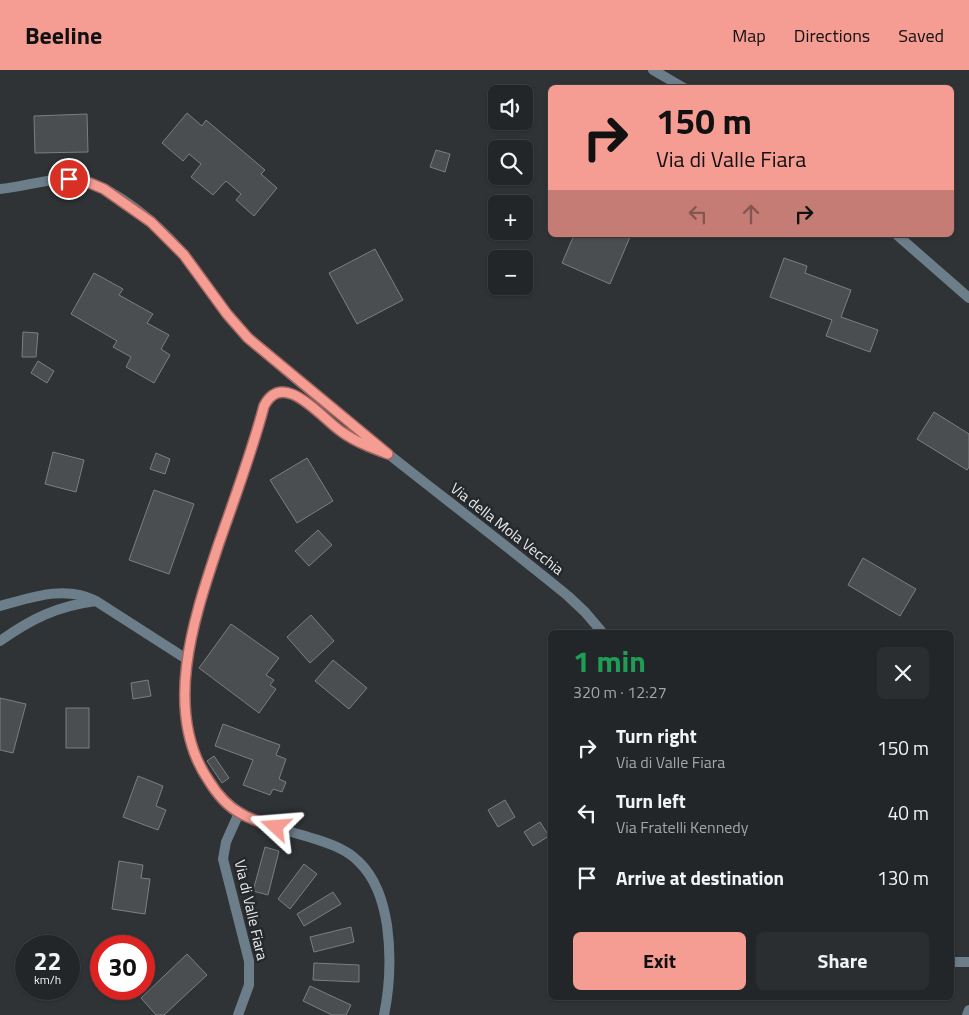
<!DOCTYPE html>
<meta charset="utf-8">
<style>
body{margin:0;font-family:"Titillium Web",sans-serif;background:#2b2e30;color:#f1f3f6;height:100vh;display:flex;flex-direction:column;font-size:19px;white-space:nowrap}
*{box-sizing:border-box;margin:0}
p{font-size:16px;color:#a3a5a8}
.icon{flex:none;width:28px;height:28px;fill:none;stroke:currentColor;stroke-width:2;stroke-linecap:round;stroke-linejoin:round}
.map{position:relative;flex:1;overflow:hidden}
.side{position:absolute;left:548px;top:560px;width:406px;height:370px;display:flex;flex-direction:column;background:#232628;border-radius:8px;box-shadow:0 1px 4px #0004,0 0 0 1px #404345}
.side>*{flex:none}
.top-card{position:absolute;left:548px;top:15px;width:406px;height:152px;border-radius:8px;box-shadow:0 1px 4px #0004,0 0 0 1px #404345;background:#f59c93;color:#111;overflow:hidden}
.tools{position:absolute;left:488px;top:15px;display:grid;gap:10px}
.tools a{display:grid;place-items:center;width:45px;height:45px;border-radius:8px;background:#232628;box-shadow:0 1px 4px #0004,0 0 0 1px #404345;font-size:25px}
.speed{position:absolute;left:15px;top:865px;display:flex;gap:10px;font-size:25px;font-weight:700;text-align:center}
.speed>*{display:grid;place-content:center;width:65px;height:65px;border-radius:50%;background:#232628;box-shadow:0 1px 4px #0004,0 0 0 1px #404345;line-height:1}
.speed small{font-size:12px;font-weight:400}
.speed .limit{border:8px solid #d22;background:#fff;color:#111}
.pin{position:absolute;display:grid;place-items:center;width:42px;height:42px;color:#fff;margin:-21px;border:2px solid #fff;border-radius:50%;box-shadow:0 1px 5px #0007}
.me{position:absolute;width:55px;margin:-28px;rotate:289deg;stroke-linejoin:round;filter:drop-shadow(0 0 4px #0008)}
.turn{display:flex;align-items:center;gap:18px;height:105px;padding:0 25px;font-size:22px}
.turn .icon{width:65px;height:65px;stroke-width:2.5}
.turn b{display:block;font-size:35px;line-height:42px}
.lanes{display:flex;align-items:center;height:48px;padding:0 25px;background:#0003;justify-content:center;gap:25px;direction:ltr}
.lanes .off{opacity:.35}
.round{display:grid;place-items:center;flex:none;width:52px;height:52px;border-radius:8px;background:#2b2e30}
.summary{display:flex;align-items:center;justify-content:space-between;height:85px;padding:0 25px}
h1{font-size:30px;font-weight:700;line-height:38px;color:#1e9e55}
.primary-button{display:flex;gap:10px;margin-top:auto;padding:10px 25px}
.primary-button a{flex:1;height:58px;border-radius:8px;background:#f59c93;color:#111;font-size:20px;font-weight:700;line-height:58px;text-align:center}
.primary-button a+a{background:#2b2e30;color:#f1f3f6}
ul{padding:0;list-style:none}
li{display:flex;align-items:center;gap:15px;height:65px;padding:0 25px}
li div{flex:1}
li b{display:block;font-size:19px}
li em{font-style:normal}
header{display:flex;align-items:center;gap:30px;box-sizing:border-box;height:70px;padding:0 25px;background:#f59c93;color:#111}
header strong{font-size:24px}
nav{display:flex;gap:28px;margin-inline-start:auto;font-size:18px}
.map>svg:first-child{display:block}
</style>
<header>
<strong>Beeline</strong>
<nav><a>Map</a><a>Directions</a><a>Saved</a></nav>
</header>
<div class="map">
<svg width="969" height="945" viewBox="0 0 969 945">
<rect width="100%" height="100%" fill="#2f3335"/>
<g fill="#4b4e51" stroke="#7c7f82">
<polygon points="187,43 202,56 206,50 265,100 261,104 277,118 254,146 236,130 241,124 226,111 213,125 191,107 201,94 189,84 183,91 162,73"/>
<polygon points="87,44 88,82 35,83 34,46"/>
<polygon points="436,80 450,84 445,102 430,97"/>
<polygon points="574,165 625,165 630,167 610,214 562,193"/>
<polygon points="375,179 403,230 357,254 329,203"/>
<polygon points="784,188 807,196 805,203 851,220 841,247 878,260 870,282 826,266 832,250 770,227"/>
<polygon points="94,203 123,219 119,225 153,244 147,253 169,265 161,279 170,285 154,313 126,297 131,287 113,277 117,271 71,244"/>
<polygon points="23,262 38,263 36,287 22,287"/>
<polygon points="38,291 54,301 47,313 31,303"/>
<polygon points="934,342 969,364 969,397 967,400 917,369"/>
<polygon points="53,382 84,390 76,422 45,414"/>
<polygon points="156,383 170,389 165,404 150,399"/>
<polygon points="307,388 333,431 297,453 270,410"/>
<polygon points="154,420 194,434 169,504 129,490"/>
<polygon points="318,460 332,475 309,496 295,481"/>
<polygon points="863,488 916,519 900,546 848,515"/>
<polygon points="311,545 334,571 310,593 287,567"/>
<polygon points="231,554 279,588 266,605 274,610 270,615 276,619 259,643 199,598"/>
<polygon points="333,590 367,618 349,639 315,611"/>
<polygon points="148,610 151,626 133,629 131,613"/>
<polygon points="0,628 26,634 13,683 0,680"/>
<rect x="66" y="638" width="23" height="40"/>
<polygon points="223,654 280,675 276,685 286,689 279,709 286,712 282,722 273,719 270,725 243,715 253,690 215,676"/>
<polygon points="214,686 229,708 222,713 207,691"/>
<polygon points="138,706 163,716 156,736 166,740 158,760 123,747"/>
<polygon points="505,730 515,747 498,757 488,740"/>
<polygon points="540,752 549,766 533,776 524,762"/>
<polygon points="265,777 279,781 268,825 253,821"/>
<polygon points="119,791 143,795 141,808 150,809 145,844 112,839"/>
<polygon points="304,794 317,804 290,839 278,829"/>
<polygon points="333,822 341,834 304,856 297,844"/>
<polygon points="351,857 354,872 314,882 310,867"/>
<polygon points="187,884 207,905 164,945 156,945 141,928"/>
<polygon points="314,893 359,895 359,912 313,910"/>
<polygon points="310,916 351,935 346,945 332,945 303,931"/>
</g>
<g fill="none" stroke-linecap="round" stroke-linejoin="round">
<g stroke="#6d7e8b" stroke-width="10">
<polyline points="653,0 684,18"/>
<path d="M0,119C32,116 66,101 97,115C132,131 169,164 192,195C210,220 227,248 250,269C276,293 303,315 331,338C409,402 490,462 568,526L585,542L602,562"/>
<polyline points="897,165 969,228"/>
<path d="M0,536C30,528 64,515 94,530"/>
<path d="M0,571C31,549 57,536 96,531L188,590"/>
<polyline points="951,892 969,892"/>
<polyline points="238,945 249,915 249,891 223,789 226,772 239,743"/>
<path d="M384,945C390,916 391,885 387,855C383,831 376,808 358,791C346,779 330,774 315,769C271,755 237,753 209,711C201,700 194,688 191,674C175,611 195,546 215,486C232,436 251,387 264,336C284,298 322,349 342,362C356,372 372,378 388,384"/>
<polyline points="967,945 969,940"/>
</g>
</g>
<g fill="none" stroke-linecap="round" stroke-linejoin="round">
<g stroke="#9f6560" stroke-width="12">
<path id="route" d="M69,109L85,111L104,119L151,152L184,185L227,244L248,268L388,384C372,378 356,372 342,362C322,349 284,298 264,336C252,382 235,427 219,473C195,545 161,641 209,711C217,724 227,736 240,743C251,750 264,753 276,757"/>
</g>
<use href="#route" stroke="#f59c93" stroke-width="9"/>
</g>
<g text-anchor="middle" stroke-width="5" stroke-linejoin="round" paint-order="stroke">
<g font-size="15" fill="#eaecee" stroke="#26292b">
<text transform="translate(507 459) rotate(38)" y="5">Via della Mola Vecchia</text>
<text transform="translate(251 840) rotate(77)" y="5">Via di Valle Fiara</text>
</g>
</g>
</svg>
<div class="tools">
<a><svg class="icon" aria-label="sound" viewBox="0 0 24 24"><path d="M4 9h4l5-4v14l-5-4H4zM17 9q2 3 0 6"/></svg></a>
<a><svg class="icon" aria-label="search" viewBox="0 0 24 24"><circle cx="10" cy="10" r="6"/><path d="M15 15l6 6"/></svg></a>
<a>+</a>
<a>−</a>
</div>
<div class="speed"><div>22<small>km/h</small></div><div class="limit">30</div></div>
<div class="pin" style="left:69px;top:109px;background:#d93025"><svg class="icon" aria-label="arrive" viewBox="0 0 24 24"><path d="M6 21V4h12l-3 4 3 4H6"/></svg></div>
<svg class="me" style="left:276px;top:757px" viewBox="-20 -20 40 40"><path d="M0-17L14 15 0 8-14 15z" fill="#f59c93" stroke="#fff" stroke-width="4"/></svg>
<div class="top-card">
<div class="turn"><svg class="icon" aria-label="right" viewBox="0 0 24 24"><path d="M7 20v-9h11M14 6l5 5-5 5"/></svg><div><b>150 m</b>Via di Valle Fiara</div></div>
<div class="lanes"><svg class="icon off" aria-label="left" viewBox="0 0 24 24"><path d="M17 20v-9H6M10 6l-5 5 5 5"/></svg><svg class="icon off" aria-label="ahead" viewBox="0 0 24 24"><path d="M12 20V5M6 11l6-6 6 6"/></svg><svg class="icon" aria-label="right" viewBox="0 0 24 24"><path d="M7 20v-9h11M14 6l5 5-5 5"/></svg></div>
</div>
<section class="side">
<div class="summary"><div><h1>1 min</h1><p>320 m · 12:27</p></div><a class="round"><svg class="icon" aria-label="close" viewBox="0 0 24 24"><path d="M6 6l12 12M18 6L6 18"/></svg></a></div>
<ul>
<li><svg class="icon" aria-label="right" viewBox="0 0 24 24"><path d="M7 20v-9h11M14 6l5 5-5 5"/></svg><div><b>Turn right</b><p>Via di Valle Fiara</p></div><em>150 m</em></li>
<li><svg class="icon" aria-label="left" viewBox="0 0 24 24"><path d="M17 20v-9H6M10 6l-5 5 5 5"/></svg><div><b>Turn left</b><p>Via Fratelli Kennedy</p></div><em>40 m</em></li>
<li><svg class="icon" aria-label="arrive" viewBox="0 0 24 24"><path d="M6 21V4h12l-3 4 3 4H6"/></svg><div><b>Arrive at destination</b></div><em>130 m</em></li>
</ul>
<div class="primary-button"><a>Exit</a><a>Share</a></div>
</section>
</div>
